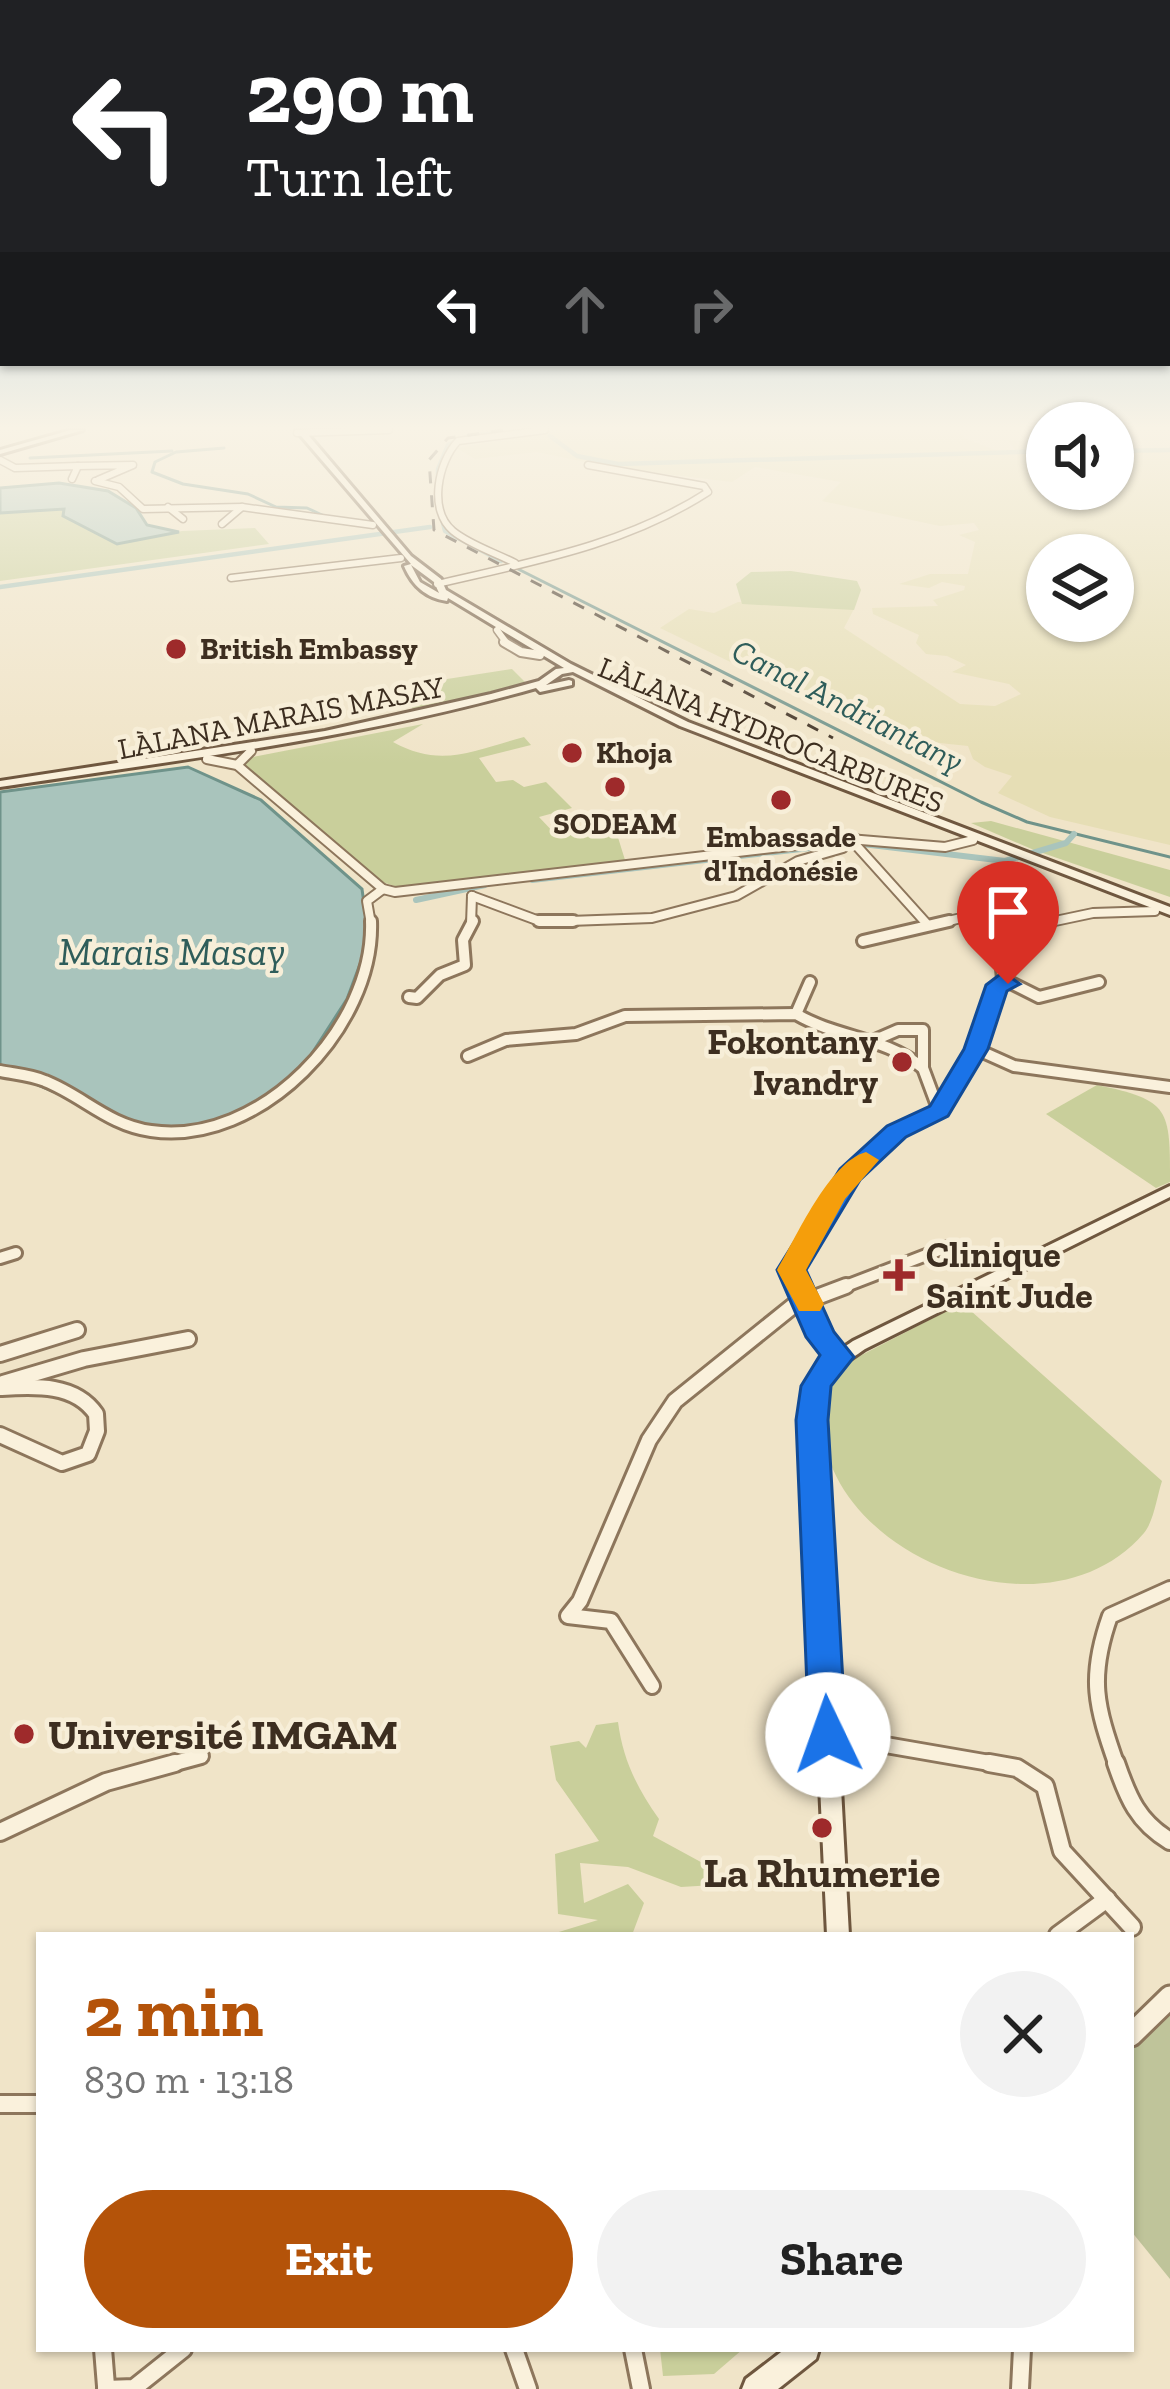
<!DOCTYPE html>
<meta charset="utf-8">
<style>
body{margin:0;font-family:"Zilla Slab",serif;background:#f2f2f2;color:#222;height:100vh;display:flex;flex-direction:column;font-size:45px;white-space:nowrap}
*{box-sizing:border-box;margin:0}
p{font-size:39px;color:#767676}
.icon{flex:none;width:66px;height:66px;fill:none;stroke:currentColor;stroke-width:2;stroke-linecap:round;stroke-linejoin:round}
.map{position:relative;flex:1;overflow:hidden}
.drawer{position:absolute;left:36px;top:1932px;width:1098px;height:420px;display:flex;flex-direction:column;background:#fff;border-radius:0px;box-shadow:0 3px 9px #0004}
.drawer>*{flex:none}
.guide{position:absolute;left:0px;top:0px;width:1170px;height:366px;box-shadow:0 3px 9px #0004;background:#202124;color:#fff;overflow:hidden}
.buttons{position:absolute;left:1026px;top:402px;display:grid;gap:24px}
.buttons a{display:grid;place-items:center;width:108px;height:108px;border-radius:50%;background:#fff;box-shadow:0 3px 9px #0004;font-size:60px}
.pin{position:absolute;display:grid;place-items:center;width:102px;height:102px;color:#fff;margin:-123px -51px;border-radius:50% 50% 50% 0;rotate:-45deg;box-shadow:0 0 12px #0007}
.pin .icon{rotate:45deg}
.me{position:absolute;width:132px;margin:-66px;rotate:357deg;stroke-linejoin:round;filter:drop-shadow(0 0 9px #0008)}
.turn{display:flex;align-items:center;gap:42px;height:252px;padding:0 48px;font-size:54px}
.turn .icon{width:156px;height:156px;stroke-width:2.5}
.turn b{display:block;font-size:84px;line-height:102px}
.lanes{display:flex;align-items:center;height:114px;padding:0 48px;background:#0003;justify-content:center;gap:60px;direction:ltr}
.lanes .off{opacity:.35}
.round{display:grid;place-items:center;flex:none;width:126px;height:126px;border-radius:63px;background:#f2f2f2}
.head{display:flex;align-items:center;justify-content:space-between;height:204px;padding:0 48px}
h1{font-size:72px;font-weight:700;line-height:90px;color:#b45309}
.cta{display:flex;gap:24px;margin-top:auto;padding:24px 48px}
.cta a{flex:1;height:138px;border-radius:72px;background:#b45309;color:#fff;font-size:48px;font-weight:700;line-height:138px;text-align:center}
.cta a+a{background:#f2f2f2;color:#222}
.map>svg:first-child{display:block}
</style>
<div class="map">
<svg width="1170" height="2389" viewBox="0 0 1170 2389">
<rect width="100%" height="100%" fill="#f0e4c8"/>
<path fill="#e6deb5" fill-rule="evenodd" d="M563,430H957L966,439L998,451L1015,450L1008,440L1047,439V489H1113V451L1170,449V845L1050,817L998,793L1012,776L985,767L973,759L968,746L921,741L902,745L660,628L689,609L714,613L738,602L854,609L844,628L960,704L995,706L1021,694L1009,684L952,672L966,665L947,656L926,654L916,643L919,635L873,614L872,608L938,606L933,600L964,590L965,586L942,582L929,588L899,584L930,574H968L975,542L959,535L979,530L974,523L940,526L822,501L841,482L755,467L732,482L614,468L537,452L475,459L457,448ZM1047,555H1113V621H1047Z"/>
<g fill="#c9cf9b">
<polygon points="65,509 64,516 117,545 182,531 255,528 269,544 0,581 0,513"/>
<polygon points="791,571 857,581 861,590 854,610 742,604 736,584 751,572"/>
<polygon points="512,669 528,685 414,712 402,686"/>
<path d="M423,724L393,742C441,769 475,750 524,737L531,745L479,758L496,782L513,780L524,787L546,782L572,808L539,817L557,836L616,831L625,860L404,889L379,881L241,764L248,758Z"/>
<polygon points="991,821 1170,870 1170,897 1034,850 971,823"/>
<path d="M1097,1085C1170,1100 1170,1109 1170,1182L1156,1188L1046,1114Z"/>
<path d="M962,1303L1162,1481C1157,1496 1154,1521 1144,1533C1037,1658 774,1534 829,1372Z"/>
<path d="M618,1722C623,1760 637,1788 659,1819L653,1836L710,1867L714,1885L681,1887L628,1867L580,1863L584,1903L628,1884L644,1903L632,1935H549L598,1920L558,1914L555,1854L599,1841L556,1780L550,1746L579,1741L586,1748L596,1725Z"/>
<polygon points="660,2349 743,2349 714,2374 663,2376"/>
</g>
<polygon fill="#bfc49a" points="1170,2002 1170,2279 1131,2231 1131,2043"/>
<g fill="#a9c4bc" stroke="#6f938a" stroke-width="3">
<polygon points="59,483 108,491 136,508 147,525 179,532 117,544 63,516 64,509 0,513 0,488"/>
<polygon points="188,767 261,800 362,889 369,940 347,999 300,1072 253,1110 224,1124 145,1130 0,1069 0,792"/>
</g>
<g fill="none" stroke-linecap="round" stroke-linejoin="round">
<g stroke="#6f938a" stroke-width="3">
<polyline points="224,448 176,452 155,462 152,472 183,484 248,494 276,507 307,508 322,515"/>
<polyline points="30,458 172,451"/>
<polyline points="516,568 981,802 1027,822 1170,857"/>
</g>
<g stroke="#a9c4bc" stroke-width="4.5">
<polyline points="550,436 577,456 618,464 1047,451"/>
<polyline points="1113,451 1170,450"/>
<polyline points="438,488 438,469 448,445 468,436 513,431"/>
<polyline points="440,511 445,531 501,561"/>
<polyline points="0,587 430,527"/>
</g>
<g stroke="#a9c4bc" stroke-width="6">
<polyline points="532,880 854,843 1005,861 1066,843 1074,834"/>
<polyline points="416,900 485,885"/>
</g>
<g stroke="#8d765c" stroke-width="9">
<g id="minor-far4">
<polyline points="297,433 389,430"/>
<polyline points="0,460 15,468 78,466 72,479"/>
<polyline points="78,466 133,465 98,480"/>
<polyline points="95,481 119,487 143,509 242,507 373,525"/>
<polyline points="168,507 183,519"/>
<polyline points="222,524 242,507"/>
<path d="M515,563C496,553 470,545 453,531C428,510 438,462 458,441L545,430"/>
<polyline points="231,578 401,558"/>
<path d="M437,584C531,562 626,545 708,492L704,486L588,465"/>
<polyline points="497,630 508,645"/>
</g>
</g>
<g stroke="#8d765c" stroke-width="12">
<g id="minor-far3">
<polyline points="504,642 521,652 540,655"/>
<polyline points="207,759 237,765 383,889 395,892 849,839 945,847 973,840"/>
<polyline points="237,765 251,751"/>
<polyline points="855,838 855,844 927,924"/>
<polyline points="472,896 542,922 652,918 736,896 798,861 843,848 849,839"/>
<polyline points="371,924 367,901 383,889"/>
<polyline points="471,924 472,896"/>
<polyline points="936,924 961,918 982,924"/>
<polyline points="1041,924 1093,913 1155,911"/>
</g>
</g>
<g stroke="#8d765c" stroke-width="16">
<g id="minor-far2">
<polyline points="539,921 573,921"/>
<polyline points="971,921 1014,933"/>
<polyline points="863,941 949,921"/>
<polyline points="1003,979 1039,997 1099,982"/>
<polyline points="409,997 417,998 440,975 465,965 463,940 473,921"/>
<polyline points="796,1014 810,982"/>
<polyline points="875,1040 898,1030 923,1030 923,1068 939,1111"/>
<polyline points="976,1049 1014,1066 1170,1087"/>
<path d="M468,1056L506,1040L576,1034L625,1016L796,1014C839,1039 883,1036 923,1068"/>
<path d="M0,1071C15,1074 31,1075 45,1081C83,1096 108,1125 151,1131C260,1147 375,1027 371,921"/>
<polyline points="0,1258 16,1253"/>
<polyline points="800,1289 792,1270 849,1174 896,1132 939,1111 976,1049 991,999 1003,979 1000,947 1051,921"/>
<polyline points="838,1289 947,1247"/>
</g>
</g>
<g stroke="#8d765c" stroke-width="20">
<g id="minor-far1">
<polyline points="799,1286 821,1337 839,1357"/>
<polyline points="0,1354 77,1330"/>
<polyline points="3,1383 84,1359 188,1339"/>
<path d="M0,1388C34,1386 75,1383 96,1414L97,1431L88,1454L62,1463L0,1435"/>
<polyline points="652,1686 611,1621 568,1616 580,1601 649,1440 675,1401 793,1306 846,1286"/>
<polyline points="828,1735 1007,1766"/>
<polyline points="164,1766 201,1756"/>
<path d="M1117,1766C1096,1706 1088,1678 1110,1616L1170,1589"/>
</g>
</g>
<g stroke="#8d765c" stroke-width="22">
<g id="minor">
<polyline points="989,1763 1017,1768 1045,1786 1062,1851 1132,1927"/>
<path d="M1116,1763C1128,1798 1138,1822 1170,1841"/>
<polyline points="0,1832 106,1782 175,1763"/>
<polyline points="1058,1935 1107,1899"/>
<polyline points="0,2104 39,2104"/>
<polyline points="103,2349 106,2386"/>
<polyline points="514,2349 528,2389"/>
<polyline points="633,2349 641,2389"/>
<polyline points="106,2389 134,2388 183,2349"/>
<polyline points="1020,2389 1022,2349"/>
</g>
</g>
<g stroke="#8d765c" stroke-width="27">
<polyline id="tertiary" points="1131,2035 1170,1997"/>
</g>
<g stroke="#6f573f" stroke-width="6">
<g id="secondary">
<polygon points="71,430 83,430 0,454 0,450"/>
<path d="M296,430H304L411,556L441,579L446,590L571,664L688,722L1170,907V915L680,726L573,672L562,674L546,685L569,680L572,681V685L540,692L536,688C361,738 179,760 0,787V781L325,731L491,694L539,681L556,669L564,668L448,598L447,601C426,598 412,585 404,566L411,564ZM411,565L434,582L439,593L420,582Z"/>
<path d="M1170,1186V1197L865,1349C825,1377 826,1372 821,1421L849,1935H827L803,1421C810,1369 810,1370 853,1341Z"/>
<polygon points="785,2349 819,2349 816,2359 778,2389 742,2389 746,2379"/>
</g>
</g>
<use href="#minor-far4" stroke="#faf1dc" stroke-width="6"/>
<use href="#minor-far3" stroke="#faf1dc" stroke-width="8"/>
<use href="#minor-far2" stroke="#faf1dc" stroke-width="10"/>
<use href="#minor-far1" stroke="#faf1dc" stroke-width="14"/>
<use href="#minor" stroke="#faf1dc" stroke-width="16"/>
<use href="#tertiary" stroke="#faf1dc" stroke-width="21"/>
<use href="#secondary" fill="#faf1dc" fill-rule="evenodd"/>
<polyline stroke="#3d2e20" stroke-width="3" stroke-dasharray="12 12" stroke-linecap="butt" points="503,430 448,438 429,460 434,530 833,738"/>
</g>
<linearGradient id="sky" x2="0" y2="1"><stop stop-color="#8fbad6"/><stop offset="0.56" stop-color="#f8f3e6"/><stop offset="1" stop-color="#f8f3e6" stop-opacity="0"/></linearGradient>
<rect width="1170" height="764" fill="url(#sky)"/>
<polygon fill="#1a73e8" stroke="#114b97" stroke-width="3" points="1003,972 1020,984 1007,991 988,1049 948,1116 906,1137 860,1180 806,1270 834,1332 854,1357 831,1386 828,1420 846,1735 841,1746 828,1751 814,1746 809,1735 796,1420 801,1386 820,1355 806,1337 777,1270 840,1169 887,1126 930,1106 964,1049 986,985"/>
<path fill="#f59e0b" d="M866,1152L879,1160L845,1199L806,1270L824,1304L820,1311H799L777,1270C796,1238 829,1162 866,1152Z"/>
<g fill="#9e2a2b" stroke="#f7eed8" stroke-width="4.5">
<circle cx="176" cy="649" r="12"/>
<circle cx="572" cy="753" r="12"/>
<circle cx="615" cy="787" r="12"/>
<circle cx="781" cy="800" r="12"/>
<circle cx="902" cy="1062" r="12"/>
<path d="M893 1257h12v12h12v12h-12v12h-12v-12h-12v-12h12z"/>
<circle cx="24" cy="1734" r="12"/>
<circle cx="822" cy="1828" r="12"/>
</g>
<g text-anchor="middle" stroke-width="9" stroke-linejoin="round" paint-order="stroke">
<g font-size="30" font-weight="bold" fill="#3d2e20" stroke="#f7eed8" text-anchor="start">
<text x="200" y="659">British Embassy</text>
<text x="596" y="763">Khoja</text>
<text x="615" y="834" text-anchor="middle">SODEAM</text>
<text x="781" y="847" text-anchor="middle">Embassade<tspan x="781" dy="34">d'Indonésie</tspan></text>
</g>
<g font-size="30" fill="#3d2e20" stroke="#f7eed8">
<text transform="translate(281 718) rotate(-11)" y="10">LÀLANA MARAIS MASAY</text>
<text transform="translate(771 735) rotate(22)" y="10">LÀLANA HYDROCARBURES</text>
</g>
<g font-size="33" font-style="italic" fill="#2f5d5a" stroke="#f7eed8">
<text transform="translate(848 705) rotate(27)" y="12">Canal Andriantany</text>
</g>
<g font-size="36" font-weight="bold" fill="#3d2e20" stroke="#f7eed8" text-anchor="end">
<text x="878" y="1054">Fokontany<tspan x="878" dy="41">Ivandry</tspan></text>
<text x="926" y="1267" text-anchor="start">Clinique<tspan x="926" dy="41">Saint Jude</tspan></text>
</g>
<g font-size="39" font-style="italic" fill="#2f5d5a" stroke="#f7eed8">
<text x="172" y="965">Marais Masay</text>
</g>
<g font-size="42" font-weight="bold" fill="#3d2e20" stroke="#f7eed8" text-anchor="start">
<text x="48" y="1749">Université IMGAM</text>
<text x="822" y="1887" text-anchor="middle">La Rhumerie</text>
</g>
</g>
</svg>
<div class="buttons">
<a><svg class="icon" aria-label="sound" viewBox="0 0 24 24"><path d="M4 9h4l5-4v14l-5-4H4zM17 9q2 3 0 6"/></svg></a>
<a><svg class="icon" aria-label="layers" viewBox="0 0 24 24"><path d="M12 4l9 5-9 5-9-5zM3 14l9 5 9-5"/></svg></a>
</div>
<div class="pin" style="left:1008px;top:984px;background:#d93025"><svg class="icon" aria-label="arrive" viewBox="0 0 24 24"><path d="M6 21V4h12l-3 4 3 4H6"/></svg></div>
<svg class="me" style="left:828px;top:1735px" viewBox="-20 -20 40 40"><circle r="19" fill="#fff"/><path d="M0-13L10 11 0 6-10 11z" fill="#1a73e8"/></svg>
<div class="guide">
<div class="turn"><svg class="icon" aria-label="left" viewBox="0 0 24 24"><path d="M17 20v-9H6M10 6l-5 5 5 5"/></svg><div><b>290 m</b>Turn left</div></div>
<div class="lanes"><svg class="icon" aria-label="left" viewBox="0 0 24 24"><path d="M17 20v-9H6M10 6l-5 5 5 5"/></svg><svg class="icon off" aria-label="ahead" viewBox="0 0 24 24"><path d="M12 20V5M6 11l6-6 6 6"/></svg><svg class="icon off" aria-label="right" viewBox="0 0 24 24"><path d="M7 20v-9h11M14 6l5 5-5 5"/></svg></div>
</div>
<section class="drawer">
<div class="head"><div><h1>2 min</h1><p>830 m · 13:18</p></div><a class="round"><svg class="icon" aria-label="close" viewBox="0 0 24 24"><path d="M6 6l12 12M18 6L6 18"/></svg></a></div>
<div class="cta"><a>Exit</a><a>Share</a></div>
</section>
</div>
